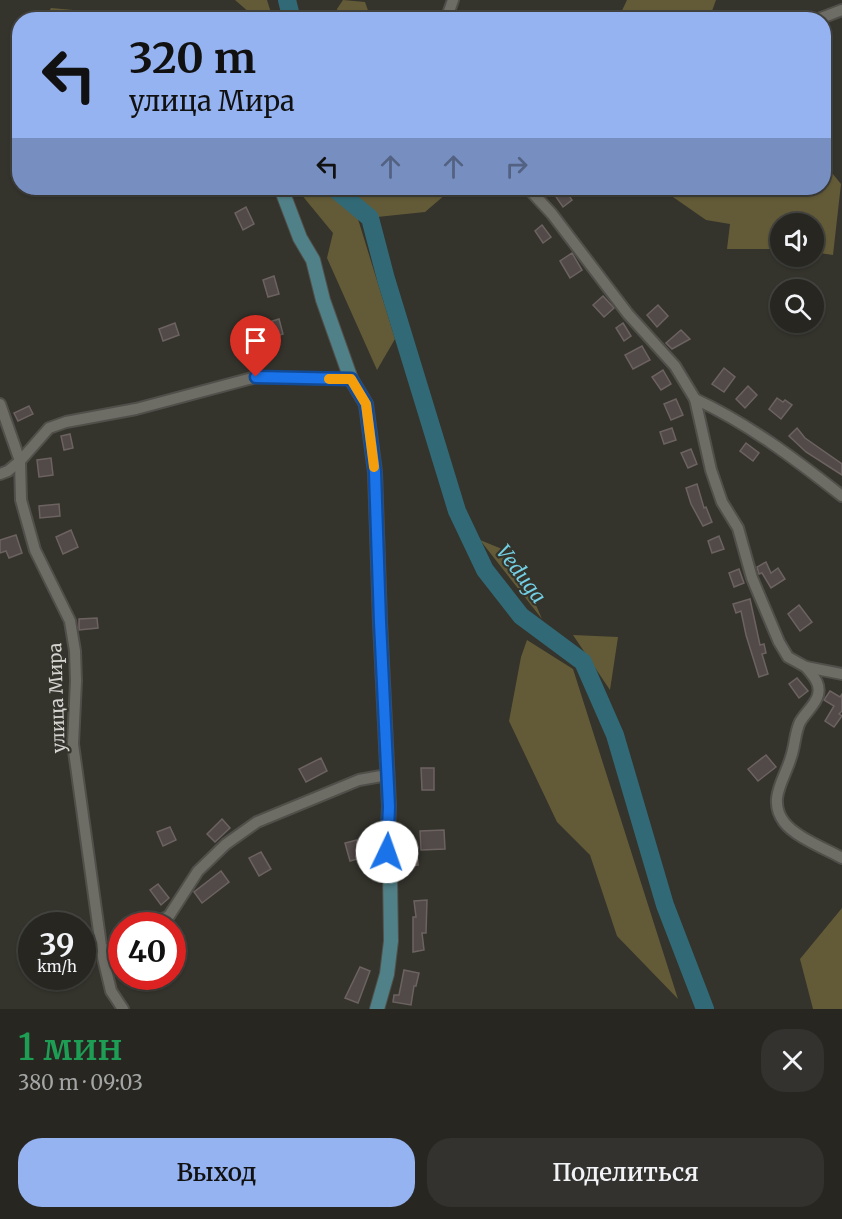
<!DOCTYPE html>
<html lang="ru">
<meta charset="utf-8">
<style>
body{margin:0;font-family:Merriweather,serif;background:#33322e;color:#f1f3f6;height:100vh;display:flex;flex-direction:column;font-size:22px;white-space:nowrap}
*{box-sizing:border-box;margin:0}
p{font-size:20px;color:#a4a5a5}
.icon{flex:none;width:33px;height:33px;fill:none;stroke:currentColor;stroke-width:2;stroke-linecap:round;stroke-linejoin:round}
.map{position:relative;height:1009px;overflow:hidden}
.drawer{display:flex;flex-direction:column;background:#272621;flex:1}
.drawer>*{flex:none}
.hud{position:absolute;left:12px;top:12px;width:819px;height:183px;border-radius:24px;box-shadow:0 2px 4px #0004,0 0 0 2px #43433f;background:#95b2f1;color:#111;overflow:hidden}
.controls{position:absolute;left:770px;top:213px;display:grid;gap:12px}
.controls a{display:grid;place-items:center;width:54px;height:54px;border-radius:50%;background:#272621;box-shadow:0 2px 4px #0004,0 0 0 2px #43433f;font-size:30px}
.speed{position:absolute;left:18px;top:912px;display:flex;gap:12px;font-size:30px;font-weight:700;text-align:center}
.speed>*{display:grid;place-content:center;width:78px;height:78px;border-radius:50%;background:#272621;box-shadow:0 2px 4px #0004,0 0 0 2px #43433f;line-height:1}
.speed small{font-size:15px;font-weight:400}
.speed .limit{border:9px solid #d22;background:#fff;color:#111}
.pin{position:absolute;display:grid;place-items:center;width:51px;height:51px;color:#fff;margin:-62px -26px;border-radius:50% 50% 50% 0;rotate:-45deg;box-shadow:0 0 6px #0007}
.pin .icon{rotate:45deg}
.me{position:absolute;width:66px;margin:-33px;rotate:3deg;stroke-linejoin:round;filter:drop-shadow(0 0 4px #0008)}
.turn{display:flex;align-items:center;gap:21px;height:126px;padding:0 18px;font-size:27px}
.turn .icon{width:78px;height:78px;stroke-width:2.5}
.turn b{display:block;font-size:42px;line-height:51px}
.lanes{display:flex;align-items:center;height:57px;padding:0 18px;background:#0003;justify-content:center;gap:30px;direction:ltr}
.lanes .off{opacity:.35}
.round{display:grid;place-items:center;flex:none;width:63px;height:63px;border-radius:24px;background:#33322e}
.headline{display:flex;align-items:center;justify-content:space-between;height:102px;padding:0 18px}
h1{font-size:36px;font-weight:600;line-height:45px;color:#1e9e55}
.action{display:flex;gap:12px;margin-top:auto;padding:12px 18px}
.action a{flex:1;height:69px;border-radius:24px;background:#95b2f1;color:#111;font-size:24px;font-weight:600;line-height:69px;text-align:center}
.action a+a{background:#33322e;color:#f1f3f6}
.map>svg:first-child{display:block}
</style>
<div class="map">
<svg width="842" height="1009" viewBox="0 0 842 1009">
<rect width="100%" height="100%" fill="#34332c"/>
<g fill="#635b37">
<polygon points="235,0 267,0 273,19 257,19"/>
<polygon points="343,0 365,2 371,19 338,19 337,9"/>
<polygon points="627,0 716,0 709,19 618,19"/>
<polygon points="51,8 118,14 119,19 44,19"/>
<polygon points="824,163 841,184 833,255 813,252 813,224 780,224 780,249 727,249 730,224 706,220 660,188 824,188"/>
<polygon points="296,188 438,188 446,194 425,212 358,219 395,339 377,370 327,258 333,233"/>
<polygon points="480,540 514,554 542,619"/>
<polygon points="573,635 618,637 610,690"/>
<polygon points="527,640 573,669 678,999 617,936 590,855 557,822 509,721 521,657"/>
<polygon points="842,908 842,1009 813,1009 800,959"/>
</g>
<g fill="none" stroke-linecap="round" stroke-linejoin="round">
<g stroke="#316a76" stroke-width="18">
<polyline points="287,0 292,20"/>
<polyline points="334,188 370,218 386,279 457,511 485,570 521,616 583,662 615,735 665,905 705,1009"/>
</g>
</g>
<g fill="#524a48" stroke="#6c6361" stroke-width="1.5">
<polygon points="564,188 572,200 563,207 554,194"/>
<polygon points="246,207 254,224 243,230 235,213"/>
<polygon points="542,225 551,237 543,243 535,231"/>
<polygon points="572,253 582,270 570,278 560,261"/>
<polygon points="274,276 279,294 268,297 263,280"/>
<polygon points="603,296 614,308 604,317 593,305"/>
<polygon points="658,305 668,316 657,327 647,315"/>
<polygon points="279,319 283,334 273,337 269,322"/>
<polygon points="175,323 179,335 163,341 159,329"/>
<polygon points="623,323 631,336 624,341 616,328"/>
<polygon points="681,330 690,339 672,349 666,343"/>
<polygon points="642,346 650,360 633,369 625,355"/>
<polygon points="724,368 735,377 724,392 712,384"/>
<polygon points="663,370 671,384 661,390 652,377"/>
<polygon points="748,386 757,395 745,408 736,399"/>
<polygon points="777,398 783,402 785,400 792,405 781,419 769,409"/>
<polygon points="676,399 683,415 671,420 664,404"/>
<polygon points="29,406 33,414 18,421 14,413"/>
<polygon points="672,428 676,440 664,444 660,432"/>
<polygon points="797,428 805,438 842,464 842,475 806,452 789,436"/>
<polygon points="70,434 73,448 64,450 61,436"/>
<polygon points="746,443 759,453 753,461 740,451"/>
<polygon points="691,449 697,464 688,468 681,453"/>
<polygon points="51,458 53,475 39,477 37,460"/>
<polygon points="697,484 704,508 706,507 712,522 703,526 691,504 686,488"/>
<polygon points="59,504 60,516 40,518 39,506"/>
<polygon points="71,530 78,547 63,554 56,537"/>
<polygon points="16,535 22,553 9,558 6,551 0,553 0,540"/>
<polygon points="719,536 724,549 712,553 708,541"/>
<polygon points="766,562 771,573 778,568 785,579 771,588 762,573 759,574 757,567"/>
<polygon points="739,569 744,583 734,587 729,573"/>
<polygon points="750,599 760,645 764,644 766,653 762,654 768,674 759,677 746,635 741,611 736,613 733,604"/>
<polygon points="799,605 812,622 800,631 788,614"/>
<polygon points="97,618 98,628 79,630 79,619"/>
<polygon points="797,678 808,691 799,698 789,684"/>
<polygon points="830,691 840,697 842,694 842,711 839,714 842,716 834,727 825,721 834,706 824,700"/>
<polygon points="766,755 776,767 758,781 748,769"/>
<polygon points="321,758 327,771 306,782 299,769"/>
<polygon points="421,768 434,768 434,790 422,790"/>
<polygon points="222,819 230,828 215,842 207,834"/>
<polygon points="170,827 176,840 163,846 157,832"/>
<polygon points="444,830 445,849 421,850 420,831"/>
<polygon points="357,840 361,858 350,861 345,843"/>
<polygon points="261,852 271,869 259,876 249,858"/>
<polygon points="409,852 417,852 418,865 409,866"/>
<polygon points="221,871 229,882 202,903 194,892"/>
<polygon points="158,884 169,898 161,905 150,890"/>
<polygon points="427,900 426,933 422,933 424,950 413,952 413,917 416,917 414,901"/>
<polygon points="360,967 370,971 358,1003 345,998"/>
<polygon points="404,970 419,973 416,986 414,986 411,1005 393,1002 394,995 399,995"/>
</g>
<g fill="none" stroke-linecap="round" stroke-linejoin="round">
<g stroke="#504f49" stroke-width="14">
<g id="street">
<polyline points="446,20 453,0"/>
<polyline points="816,20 842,10"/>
<polyline points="528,188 552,214 628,314 675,366 695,399 711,470 722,502 738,528 752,578 779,642 788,657 806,667 842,674"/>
<path d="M695,399C749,424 795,459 842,496"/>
<polyline points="0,404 20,461 8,471 0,474"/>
<path d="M806,667C813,676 821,683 818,695C816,704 805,713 800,722C795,732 795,746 791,757C785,779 767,799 784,822C795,837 826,849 842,858"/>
<polyline points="150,926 169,916 198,871 226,844 257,822 359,780 387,775"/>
<polyline points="102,953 122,940"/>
<polyline points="123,1009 111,991 102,953 73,744 76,681 75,651 70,621 35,550 21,500 20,461 49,428 66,422 136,409 256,377 351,379"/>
</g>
</g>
<g stroke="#504f49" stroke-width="16">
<polyline id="secondary" points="281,188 300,238 313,260 323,300 351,379 366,404 375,472 380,622 389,806 387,852 390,874 391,941 387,974 377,1009"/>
</g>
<use href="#street" stroke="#6e6d65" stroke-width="10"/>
<use href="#secondary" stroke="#508088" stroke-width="14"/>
</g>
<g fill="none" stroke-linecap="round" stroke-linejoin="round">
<g stroke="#114b97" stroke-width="15">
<polyline id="route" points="256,377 351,379 366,404 375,472 380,622 389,807 387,852"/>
</g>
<use href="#route" stroke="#1a73e8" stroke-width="10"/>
<polyline stroke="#f59e0b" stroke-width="10" points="329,379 351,379 366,404 374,467"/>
</g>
<g text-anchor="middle" stroke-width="4.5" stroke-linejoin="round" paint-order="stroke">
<g font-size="18" fill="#d5d4d0" stroke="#34332c">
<text transform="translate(57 698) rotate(-92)" y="6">улица Мира</text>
</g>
<g font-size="20" font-style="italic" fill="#73cfe3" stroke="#34332c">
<text transform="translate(521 574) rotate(53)" y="7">Veduga</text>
</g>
</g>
</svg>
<div class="controls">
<a><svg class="icon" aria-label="sound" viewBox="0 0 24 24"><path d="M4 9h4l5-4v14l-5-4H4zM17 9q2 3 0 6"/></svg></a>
<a><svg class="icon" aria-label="search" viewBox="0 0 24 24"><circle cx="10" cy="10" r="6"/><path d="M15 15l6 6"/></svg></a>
</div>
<div class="speed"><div>39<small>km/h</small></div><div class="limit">40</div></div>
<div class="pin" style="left:256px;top:377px;background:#d93025"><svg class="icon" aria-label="arrive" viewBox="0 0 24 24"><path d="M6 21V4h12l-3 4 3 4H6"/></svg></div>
<svg class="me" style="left:387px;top:852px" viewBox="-20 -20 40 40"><circle r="19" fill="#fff"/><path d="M0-13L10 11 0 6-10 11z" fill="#1a73e8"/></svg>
<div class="hud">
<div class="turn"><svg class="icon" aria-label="left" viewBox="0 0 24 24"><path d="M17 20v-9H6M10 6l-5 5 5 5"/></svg><div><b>320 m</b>улица Мира</div></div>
<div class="lanes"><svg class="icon" aria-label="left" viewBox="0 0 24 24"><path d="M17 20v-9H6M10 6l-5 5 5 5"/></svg><svg class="icon off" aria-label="ahead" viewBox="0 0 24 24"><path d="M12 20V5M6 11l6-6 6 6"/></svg><svg class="icon off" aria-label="ahead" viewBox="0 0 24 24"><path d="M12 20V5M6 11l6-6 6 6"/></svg><svg class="icon off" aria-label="right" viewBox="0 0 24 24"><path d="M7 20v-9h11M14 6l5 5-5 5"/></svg></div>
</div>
</div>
<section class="drawer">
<div class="headline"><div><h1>1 мин</h1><p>380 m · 09:03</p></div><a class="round"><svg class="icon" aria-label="close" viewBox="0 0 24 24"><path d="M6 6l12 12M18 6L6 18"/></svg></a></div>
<div class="action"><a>Выход</a><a>Поделиться</a></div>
</section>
